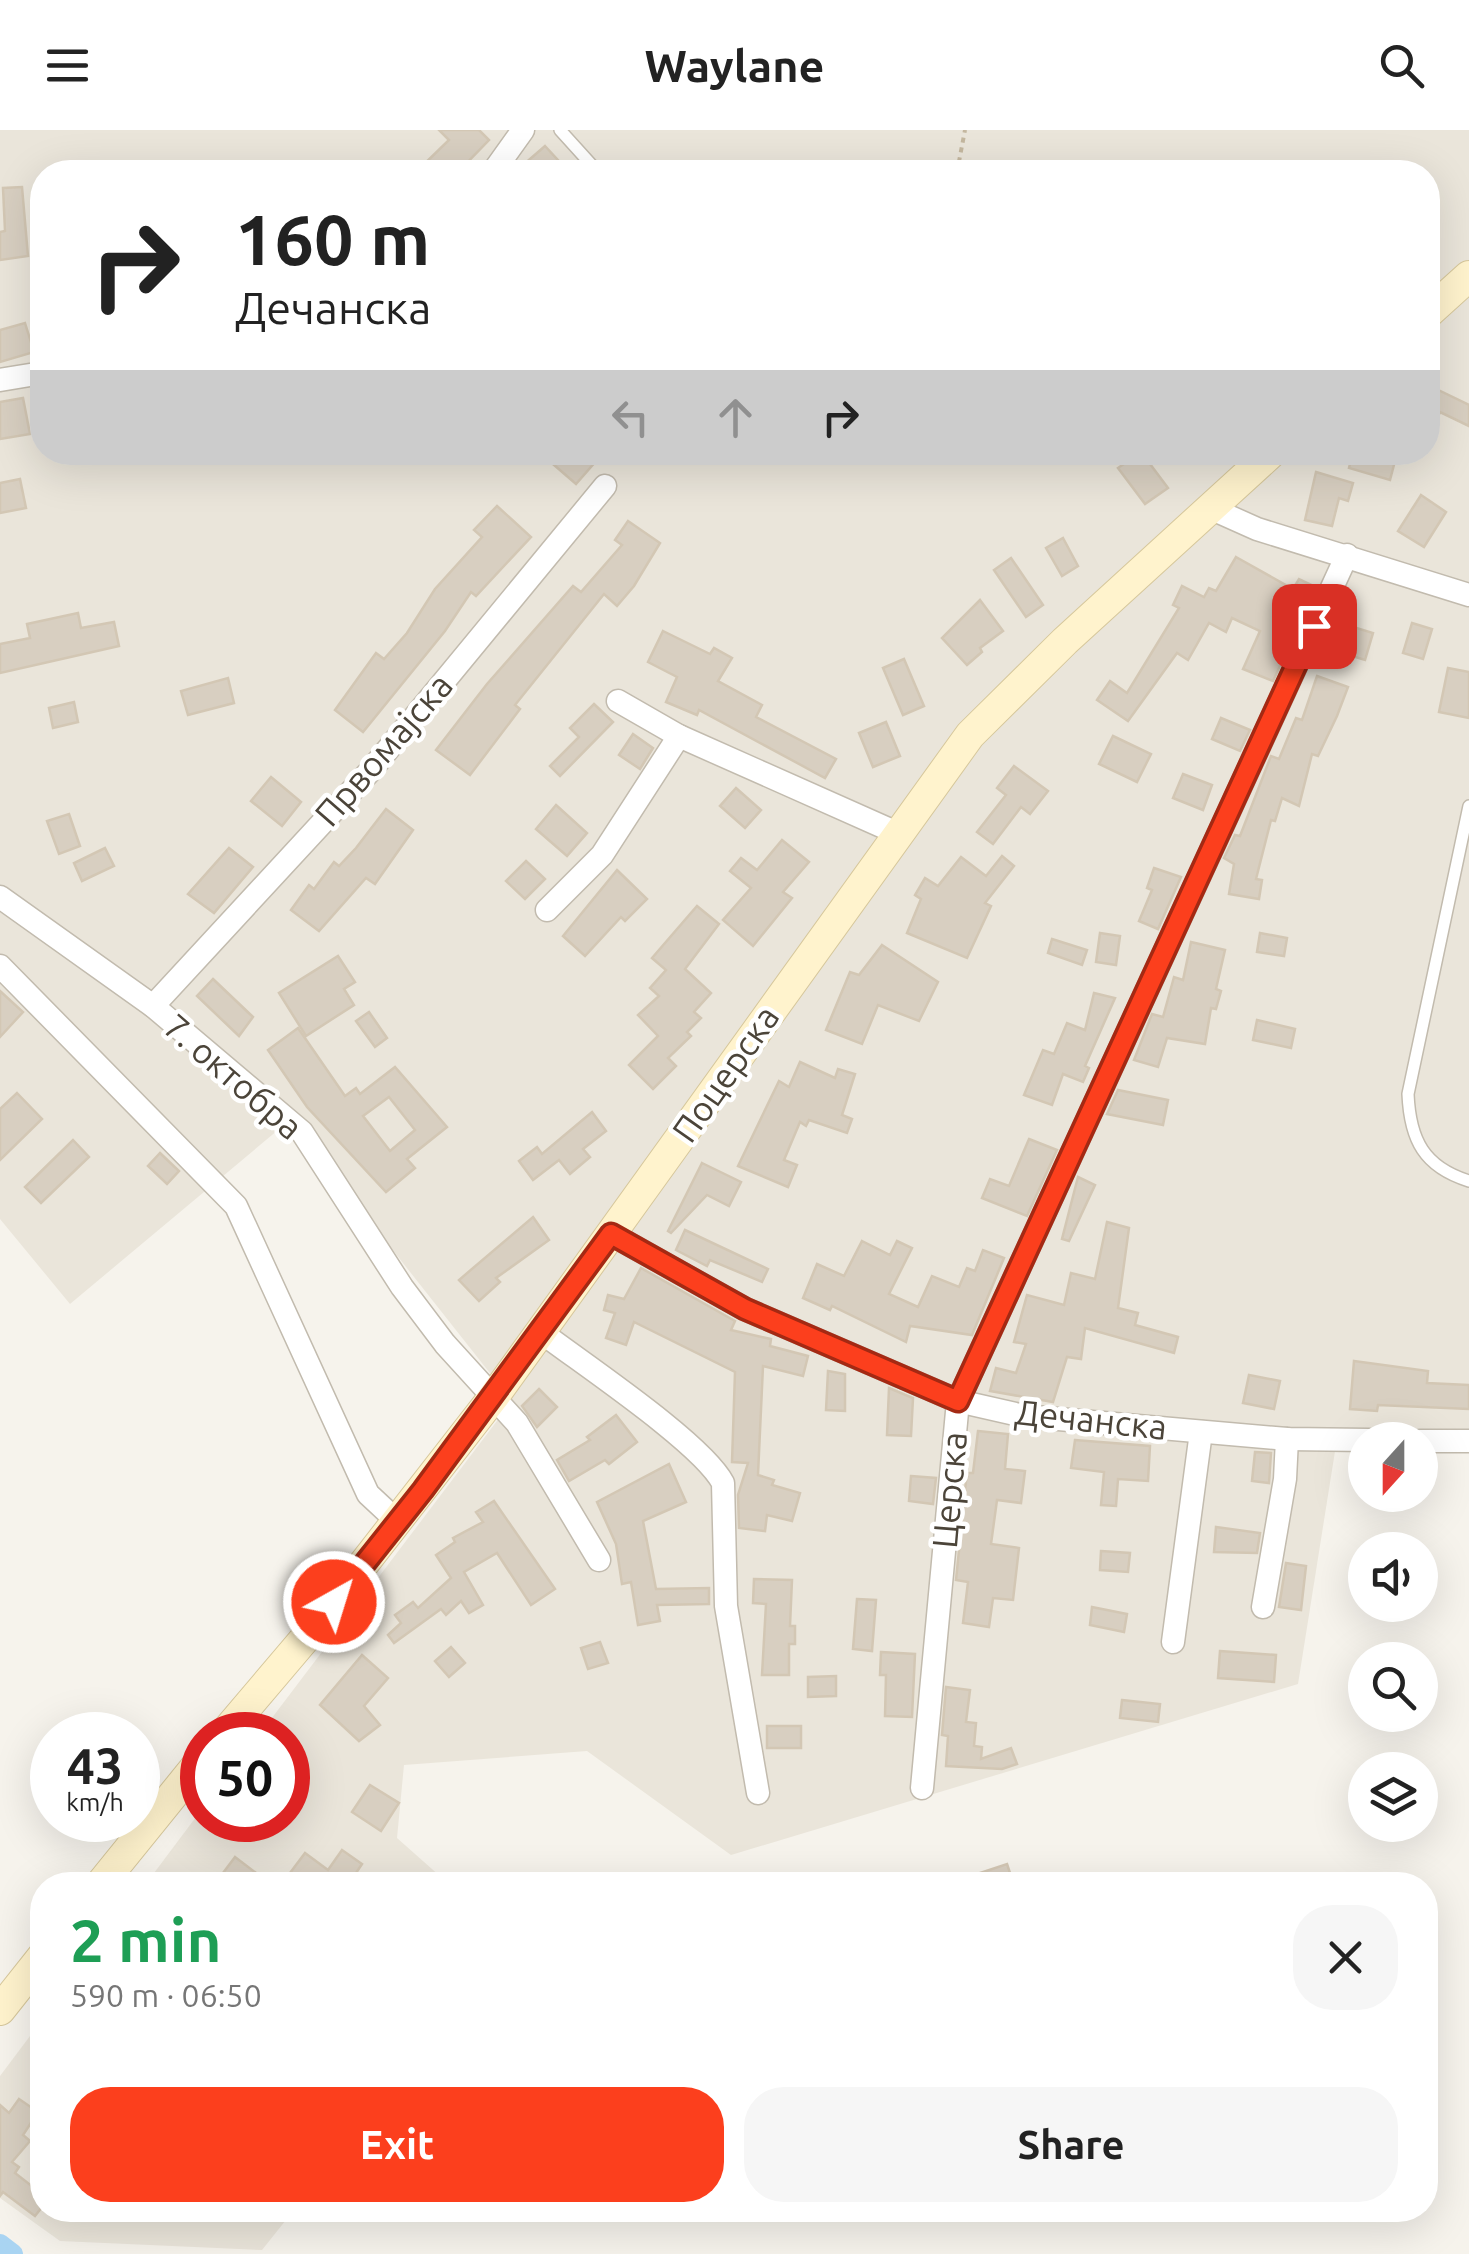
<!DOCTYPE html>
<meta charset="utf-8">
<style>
body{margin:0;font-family:Ubuntu,sans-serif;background:#f6f6f6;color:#222;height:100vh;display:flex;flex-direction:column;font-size:38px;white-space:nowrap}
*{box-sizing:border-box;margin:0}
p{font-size:32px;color:#767676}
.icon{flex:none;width:55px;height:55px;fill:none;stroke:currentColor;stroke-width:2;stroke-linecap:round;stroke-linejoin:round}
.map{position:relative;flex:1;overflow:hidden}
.details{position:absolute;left:30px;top:1742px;width:1408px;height:350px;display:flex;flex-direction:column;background:#fff;border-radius:40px;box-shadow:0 10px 40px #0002}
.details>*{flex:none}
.top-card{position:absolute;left:30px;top:30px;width:1410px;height:305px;border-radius:40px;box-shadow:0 10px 40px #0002;background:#fff;color:#222;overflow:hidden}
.needle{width:65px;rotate:201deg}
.fabs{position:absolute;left:1348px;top:1292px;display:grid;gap:20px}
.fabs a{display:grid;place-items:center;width:90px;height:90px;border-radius:50%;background:#fff;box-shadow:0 10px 40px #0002;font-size:50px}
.speed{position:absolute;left:30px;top:1582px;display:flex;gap:20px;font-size:50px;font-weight:700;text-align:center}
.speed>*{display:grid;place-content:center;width:130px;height:130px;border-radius:50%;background:#fff;box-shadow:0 10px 40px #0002;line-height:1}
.speed small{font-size:25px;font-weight:400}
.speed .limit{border:15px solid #d22;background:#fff;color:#111}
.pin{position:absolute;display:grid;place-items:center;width:85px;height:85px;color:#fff;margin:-42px;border-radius:20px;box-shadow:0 5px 15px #0006}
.me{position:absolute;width:110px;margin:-55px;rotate:39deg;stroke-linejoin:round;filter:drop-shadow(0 0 8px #0008)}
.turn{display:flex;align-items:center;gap:35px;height:210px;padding:0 40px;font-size:45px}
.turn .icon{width:130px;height:130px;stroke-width:2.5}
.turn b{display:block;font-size:70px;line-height:85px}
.lanes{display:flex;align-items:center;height:95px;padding:0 40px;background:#0003;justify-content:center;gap:50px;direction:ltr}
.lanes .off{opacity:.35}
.round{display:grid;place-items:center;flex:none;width:105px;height:105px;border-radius:40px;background:#f6f6f6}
.summary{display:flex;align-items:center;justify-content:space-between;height:170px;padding:0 40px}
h1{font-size:60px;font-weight:600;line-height:75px;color:#1e9e55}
.button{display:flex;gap:20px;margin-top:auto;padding:20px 40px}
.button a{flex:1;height:115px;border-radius:40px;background:#fc3f1d;color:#fff;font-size:40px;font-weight:600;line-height:115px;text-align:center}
.button a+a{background:#f6f6f6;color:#222}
header{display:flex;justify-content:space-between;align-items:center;height:130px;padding:0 40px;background:#fff;font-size:45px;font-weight:600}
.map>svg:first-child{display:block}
</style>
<header><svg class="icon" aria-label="menu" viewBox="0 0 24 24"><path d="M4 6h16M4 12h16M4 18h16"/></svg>Waylane<svg class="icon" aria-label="search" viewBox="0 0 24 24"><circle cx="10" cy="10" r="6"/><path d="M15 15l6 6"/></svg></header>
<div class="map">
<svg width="1469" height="2124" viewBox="0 0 1469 2124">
<rect width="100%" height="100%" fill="#f6f3ec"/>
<g fill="#eae5da" fill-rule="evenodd">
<path d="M0,0H1469V1320L1420,1310L1336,1315L1298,1554L731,1725L587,1621L404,1635L397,1708L450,1755H145L202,1679V1690H288V1605H259L512,1271L290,990L70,1174L0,1089ZM42,42H1428V322H42Z"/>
<polygon points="42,1890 42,2080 294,2080 262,2120 60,2111 0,2068 0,1946"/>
</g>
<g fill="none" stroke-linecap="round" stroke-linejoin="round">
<polyline stroke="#a9d4f2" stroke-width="20" points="0,2114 13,2124"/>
</g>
<g fill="#d8cfc1" stroke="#d3c7b4" stroke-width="2.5" fill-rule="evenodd">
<polygon points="439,0 479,0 489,10 458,42 416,42 449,10"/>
<polygon points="545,16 569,42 515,42"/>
<polygon points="22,57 28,126 0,130 0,102 5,101 3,58"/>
<polygon points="25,193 34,222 0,232 0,200"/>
<polygon points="1428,255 1469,275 1469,296 1440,282 1428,310"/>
<polygon points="23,268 30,304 0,309 0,272"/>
<polygon points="539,322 604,322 576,354"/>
<polygon points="1141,322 1168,358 1145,374 1118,338"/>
<polygon points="1353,322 1396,327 1390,350 1349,338"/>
<polygon points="1316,342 1353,353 1348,371 1339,368 1332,396 1305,390"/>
<polygon points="20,349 26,378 0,383 0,353"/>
<polygon points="1421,365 1446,382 1424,417 1398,401"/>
<polygon points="497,376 531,407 476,466 471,462 445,501 363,602 335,580 376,523 384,529 407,503 435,459 482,407 474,400"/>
<polygon points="628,391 660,413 634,456 617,476 604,464 515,575 520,579 470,645 436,620 487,554 573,456 581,462 622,415 615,410"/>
<polygon points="1063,408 1078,436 1062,446 1046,418"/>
<polygon points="1236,427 1293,459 1299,449 1316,457 1273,551 1243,539 1260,501 1232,488 1226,502 1209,493 1188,530 1177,523 1128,591 1097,570 1110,551 1127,563 1179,478 1173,475 1182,456 1204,467 1209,458 1216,461"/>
<polygon points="1011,428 1043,475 1026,487 994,440"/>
<polygon points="980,470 1003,501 980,518 982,522 967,535 942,508"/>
<polygon points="78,483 81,498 114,492 119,516 0,543 0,514 30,508 27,494"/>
<polygon points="1337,492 1373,503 1365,530 1329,519"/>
<polygon points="1412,493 1432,499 1423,529 1403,523"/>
<polygon points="663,501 710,524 714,518 732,528 718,551 762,575 756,587 836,629 825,648 699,580 697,585 666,572 677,547 648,532"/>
<polygon points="904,529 924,576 903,585 883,538"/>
<polygon points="1448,538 1469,542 1469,588 1439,582"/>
<polygon points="1317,546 1348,557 1337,586 1318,626 1312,624 1299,676 1282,668 1275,691 1271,690 1256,749 1262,750 1259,769 1229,764 1234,734 1224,728 1235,705 1240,706 1271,626 1279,629 1296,588 1302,590"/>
<polygon points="228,548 234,573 188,585 181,561"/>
<polygon points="74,572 78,592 53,598 49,578"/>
<polygon points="594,574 613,592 560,646 550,636 579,607 570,598"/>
<polygon points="1221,588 1250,600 1240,621 1212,609"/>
<polygon points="886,592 900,626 873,637 859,603"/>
<polygon points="633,604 653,618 640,639 619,625"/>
<polygon points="1113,606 1151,624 1137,652 1099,634"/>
<polygon points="1014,636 1048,661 1030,684 1021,677 993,714 977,702 1006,665 997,658"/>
<polygon points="1183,644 1212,655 1203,680 1173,668"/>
<polygon points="271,647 301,672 282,696 251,671"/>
<polygon points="736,658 761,680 745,698 720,676"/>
<polygon points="556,675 587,703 567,726 536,699"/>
<polygon points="386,679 413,700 375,754 366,748 319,801 291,780 309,755 314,759 334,732 339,736 356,718"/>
<polygon points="69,684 80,716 59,724 47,691"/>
<polygon points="782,710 809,732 783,762 792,768 753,816 723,790 751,758 730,741 741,728 757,740"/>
<polygon points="105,718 114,736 82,751 74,733"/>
<polygon points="229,718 253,737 214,783 188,764"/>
<polygon points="1002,726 1014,736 985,773 991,776 967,828 907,803 921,769 915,765 925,748 938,756 961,727 986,746"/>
<polygon points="526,731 545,749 525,769 506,751"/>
<polygon points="1154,738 1181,747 1158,799 1139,791 1152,760 1147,758"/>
<polygon points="617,740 647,769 625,791 621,787 585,826 563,806"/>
<polygon points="697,776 719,794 685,839 711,863 694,882 701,888 687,902 691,906 668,928 676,936 653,959 629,935 658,906 638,885 659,866 650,858 666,840 652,828"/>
<polygon points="1100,803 1120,806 1116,835 1096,832"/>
<polygon points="1260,803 1287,808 1284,826 1257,822"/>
<polygon points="1052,809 1087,820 1082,835 1048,823"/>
<polygon points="1191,812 1225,820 1216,859 1221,861 1216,879 1211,878 1205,914 1167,908 1158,937 1134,930 1152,884 1163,887 1174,847 1183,850"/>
<polygon points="882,815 938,852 919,891 878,875 862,914 826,900 850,842 859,845"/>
<polygon points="338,826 355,852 344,859 354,875 306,906 279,863"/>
<polygon points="213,849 253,887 239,906 197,866"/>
<polygon points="0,861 23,882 0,907"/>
<polygon points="1094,863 1115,868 1085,936 1089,938 1083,952 1063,944 1052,975 1024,965 1043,920 1054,924 1067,893 1085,900"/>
<polygon points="369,882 387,908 375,917 356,891"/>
<polygon points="1257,890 1295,899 1291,918 1253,910"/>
<path d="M298,898L345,966L356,958L360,964L395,937L447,997L407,1029L415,1038L386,1062L307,977L268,920ZM389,967L415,1000L390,1021L363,986Z"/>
<polygon points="800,932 835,948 838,939 855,944 842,985 852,989 847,1003 809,990 806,996 800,992 784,1030 797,1035 788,1057 738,1036 779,951 789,957"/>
<polygon points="1118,960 1168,970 1163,995 1107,984"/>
<polygon points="17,963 42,989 0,1030 0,979"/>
<polygon points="592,982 606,1001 583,1019 590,1027 570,1044 559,1030 533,1050 519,1031 537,1017 542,1024"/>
<polygon points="1029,1009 1057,1020 1027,1086 982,1068 990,1049 1009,1056"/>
<polygon points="73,1010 89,1027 41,1073 25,1057"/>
<polygon points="160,1023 179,1041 167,1054 148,1036"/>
<polygon points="702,1033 741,1052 729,1076 707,1065 671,1103 668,1101"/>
<polygon points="1078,1047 1095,1055 1069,1111 1062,1109"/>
<polygon points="533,1087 549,1110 496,1148 500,1152 479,1171 459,1150"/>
<polygon points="1107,1092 1129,1098 1118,1178 1138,1183 1135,1195 1178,1207 1174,1223 1085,1198 1081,1229 1067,1227 1053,1272 990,1261 996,1238 1016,1243 1026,1214 1014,1212 1027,1165 1064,1175 1071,1143 1095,1149"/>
<polygon points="685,1100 768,1139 762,1152 710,1130 707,1136 676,1120"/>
<polygon points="862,1111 890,1125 897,1111 912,1118 889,1164 918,1177 932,1146 959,1157 967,1138 975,1141 983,1120 1004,1128 972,1205 910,1196 906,1212 832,1176 830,1180 803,1168 817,1134 844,1146"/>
<polygon points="641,1138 735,1191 731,1200 771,1209 770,1216 808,1226 803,1246 763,1236 758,1345 774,1350 772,1355 800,1363 792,1391 767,1385 765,1401 739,1398 738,1365 748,1333 732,1332 735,1242 634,1192 626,1215 606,1208 615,1183 604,1180 608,1165 624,1169"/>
<polygon points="1354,1231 1428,1241 1427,1253 1469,1255 1469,1279 1378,1275 1377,1281 1350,1279"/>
<polygon points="828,1241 845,1244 845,1281 826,1280"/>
<polygon points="1249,1245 1280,1251 1274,1279 1243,1273"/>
<polygon points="889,1258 913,1268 911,1306 887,1305"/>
<polygon points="539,1259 557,1277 537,1297 522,1276"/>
<polygon points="616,1285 637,1312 609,1334 605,1330 569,1351 557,1330 590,1310 587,1307"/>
<polygon points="978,1301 1008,1304 1005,1339 1025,1341 1021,1373 997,1370 991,1414 1019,1418 1013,1470 993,1468 989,1497 963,1493 968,1452 956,1450 966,1351 968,1343 973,1343"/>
<polygon points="1075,1310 1150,1316 1148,1351 1118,1349 1116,1376 1101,1375 1104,1342 1071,1338"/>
<polygon points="1255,1322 1271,1323 1269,1353 1252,1351"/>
<polygon points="669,1334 686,1372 643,1391 656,1459 709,1458 709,1474 657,1475 660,1491 638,1495 631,1452 622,1454 616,1414 597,1372"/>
<polygon points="911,1346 936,1348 933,1374 909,1371"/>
<polygon points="494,1371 555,1459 531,1475 497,1423 464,1442 483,1475 469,1483 461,1471 446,1485 441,1479 394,1513 388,1505 401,1493 395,1485 413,1472 418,1478 451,1448 436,1425 455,1412 453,1408 483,1392 476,1382"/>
<polygon points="1216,1397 1260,1403 1257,1423 1214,1422"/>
<polygon points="1101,1421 1130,1423 1128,1442 1100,1440"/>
<polygon points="1286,1433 1306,1436 1301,1480 1279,1477"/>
<polygon points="754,1449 792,1450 790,1496 795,1496 795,1514 789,1514 789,1545 762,1545 766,1474 753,1473"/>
<polygon points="857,1469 876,1470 872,1521 853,1519"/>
<polygon points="1092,1477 1127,1484 1124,1502 1090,1495"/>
<polygon points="600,1512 608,1533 588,1539 581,1518"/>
<polygon points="451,1517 465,1533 449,1547 435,1531"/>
<polygon points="1220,1521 1276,1525 1274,1552 1218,1548"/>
<polygon points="881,1522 915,1524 912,1587 885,1586 886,1545 880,1545"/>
<polygon points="362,1525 388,1548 364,1576 380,1595 359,1611 320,1575"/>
<polygon points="836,1546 836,1566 808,1567 808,1547"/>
<polygon points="946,1557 970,1560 966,1592 976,1593 974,1616 982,1617 981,1629 1011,1618 1017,1634 1002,1639 946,1636 948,1606 942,1605"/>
<polygon points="1122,1570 1160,1574 1158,1592 1120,1588"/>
<rect x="767" y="1596" width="34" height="22"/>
<polygon points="370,1655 399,1673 381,1701 352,1682"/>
<polygon points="342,1720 362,1734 348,1755 315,1755 306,1748 302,1755 281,1755 305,1723 328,1740"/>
<polygon points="235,1727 260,1746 254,1755 214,1755"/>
<polygon points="1007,1734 1014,1755 953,1755 953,1752"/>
<polygon points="19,1969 38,1982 23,2005 30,2011 12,2032 19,2037 15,2043 42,2064 42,2077 35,2086 3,2062 0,2066 0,1975 9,1983"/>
</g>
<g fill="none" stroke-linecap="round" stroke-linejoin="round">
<g stroke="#c2bbae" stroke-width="14">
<g id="lane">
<polyline points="560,0 598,42"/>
<path d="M1469,676L1408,964C1410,1010 1424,1037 1469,1051"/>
</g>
</g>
<g stroke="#c2bbae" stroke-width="25">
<g id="street">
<polyline points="493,42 523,0"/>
<polyline points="0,250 42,243"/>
<polyline points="1210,378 1257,399 1469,465"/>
<polyline points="618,571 679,606 897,703"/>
<polyline points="0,767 153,876 302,1002 402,1157 445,1214 517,1293 599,1430"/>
<polyline points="547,780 602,725 679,606"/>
<polyline points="0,836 236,1076 368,1364 398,1392"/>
<polyline points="153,876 371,640 605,356"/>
<polyline points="611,1104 745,1179 958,1271 1024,1286 1287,1309 1369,1310"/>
<path d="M541,1202C583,1234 702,1313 723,1353L726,1476L758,1663"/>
<polyline points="1420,1311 1469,1311"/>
<polyline points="1263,1477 1285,1349 1287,1309"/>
<polyline points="1173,1512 1201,1302"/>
<polyline points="922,1658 958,1271 1347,425"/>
</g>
</g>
<g stroke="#d6c79b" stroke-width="32">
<g id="secondary">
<polyline points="1428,183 1469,146"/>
<polyline points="223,1605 313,1499 495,1265 970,605 1065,511 1272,322"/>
<polyline points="100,1755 202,1629"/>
<polyline points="0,1880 42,1827"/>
</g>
</g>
<polyline stroke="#c4b79f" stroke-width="4" stroke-dasharray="5 5" stroke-linecap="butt" points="957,42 965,0"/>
<use href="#lane" stroke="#fff" stroke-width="11"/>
<use href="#street" stroke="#fff" stroke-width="22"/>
<use href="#secondary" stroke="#fff3cd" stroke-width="30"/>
</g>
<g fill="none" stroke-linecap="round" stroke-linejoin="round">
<g stroke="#a42913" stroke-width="25">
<polyline id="route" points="334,1472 423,1360 611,1104 745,1179 958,1271 1314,496"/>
</g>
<use href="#route" stroke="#fc3f1d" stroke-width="18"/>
</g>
<g text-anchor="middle" stroke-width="9" stroke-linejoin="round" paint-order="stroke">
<g font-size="35" fill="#4b4439" stroke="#fff">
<text transform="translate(384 620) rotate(-49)" y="12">Првомајска</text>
<text transform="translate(726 944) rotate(-55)" y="12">Поцерска</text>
<text transform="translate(233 947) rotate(41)" y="12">7. октобра</text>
<text transform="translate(1091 1290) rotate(6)" y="12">Дечанска</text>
<text transform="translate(950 1360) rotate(-85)" y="12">Церска</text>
</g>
</g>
</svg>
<div class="fabs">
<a><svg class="needle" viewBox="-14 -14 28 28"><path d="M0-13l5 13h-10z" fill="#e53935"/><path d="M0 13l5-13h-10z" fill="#767676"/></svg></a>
<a><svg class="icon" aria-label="sound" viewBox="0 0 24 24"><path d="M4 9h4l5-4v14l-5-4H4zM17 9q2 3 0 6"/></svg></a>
<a><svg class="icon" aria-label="search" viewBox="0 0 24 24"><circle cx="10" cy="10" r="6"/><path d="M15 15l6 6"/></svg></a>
<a><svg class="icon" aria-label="layers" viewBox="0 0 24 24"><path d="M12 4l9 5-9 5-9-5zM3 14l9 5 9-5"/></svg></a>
</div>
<div class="speed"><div>43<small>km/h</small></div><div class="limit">50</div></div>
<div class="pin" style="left:1314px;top:496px;background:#d93025"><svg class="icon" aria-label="arrive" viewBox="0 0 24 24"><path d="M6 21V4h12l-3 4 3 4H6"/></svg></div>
<svg class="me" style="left:334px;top:1472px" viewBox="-20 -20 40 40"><circle r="17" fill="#fc3f1d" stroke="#fff" stroke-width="3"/><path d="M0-11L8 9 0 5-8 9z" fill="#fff"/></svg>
<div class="top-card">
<div class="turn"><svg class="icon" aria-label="right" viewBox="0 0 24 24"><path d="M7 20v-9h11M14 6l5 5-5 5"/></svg><div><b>160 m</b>Дечанска</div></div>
<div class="lanes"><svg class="icon off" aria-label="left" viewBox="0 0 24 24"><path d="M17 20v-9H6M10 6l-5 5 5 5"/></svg><svg class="icon off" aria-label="ahead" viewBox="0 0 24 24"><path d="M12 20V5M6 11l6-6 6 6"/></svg><svg class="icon" aria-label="right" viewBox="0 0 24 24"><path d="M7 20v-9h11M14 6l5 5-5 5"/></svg></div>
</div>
<section class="details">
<div class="summary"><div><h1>2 min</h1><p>590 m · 06:50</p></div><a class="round"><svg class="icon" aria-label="close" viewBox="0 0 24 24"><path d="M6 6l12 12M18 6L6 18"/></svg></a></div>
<div class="button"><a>Exit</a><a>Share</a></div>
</section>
</div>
